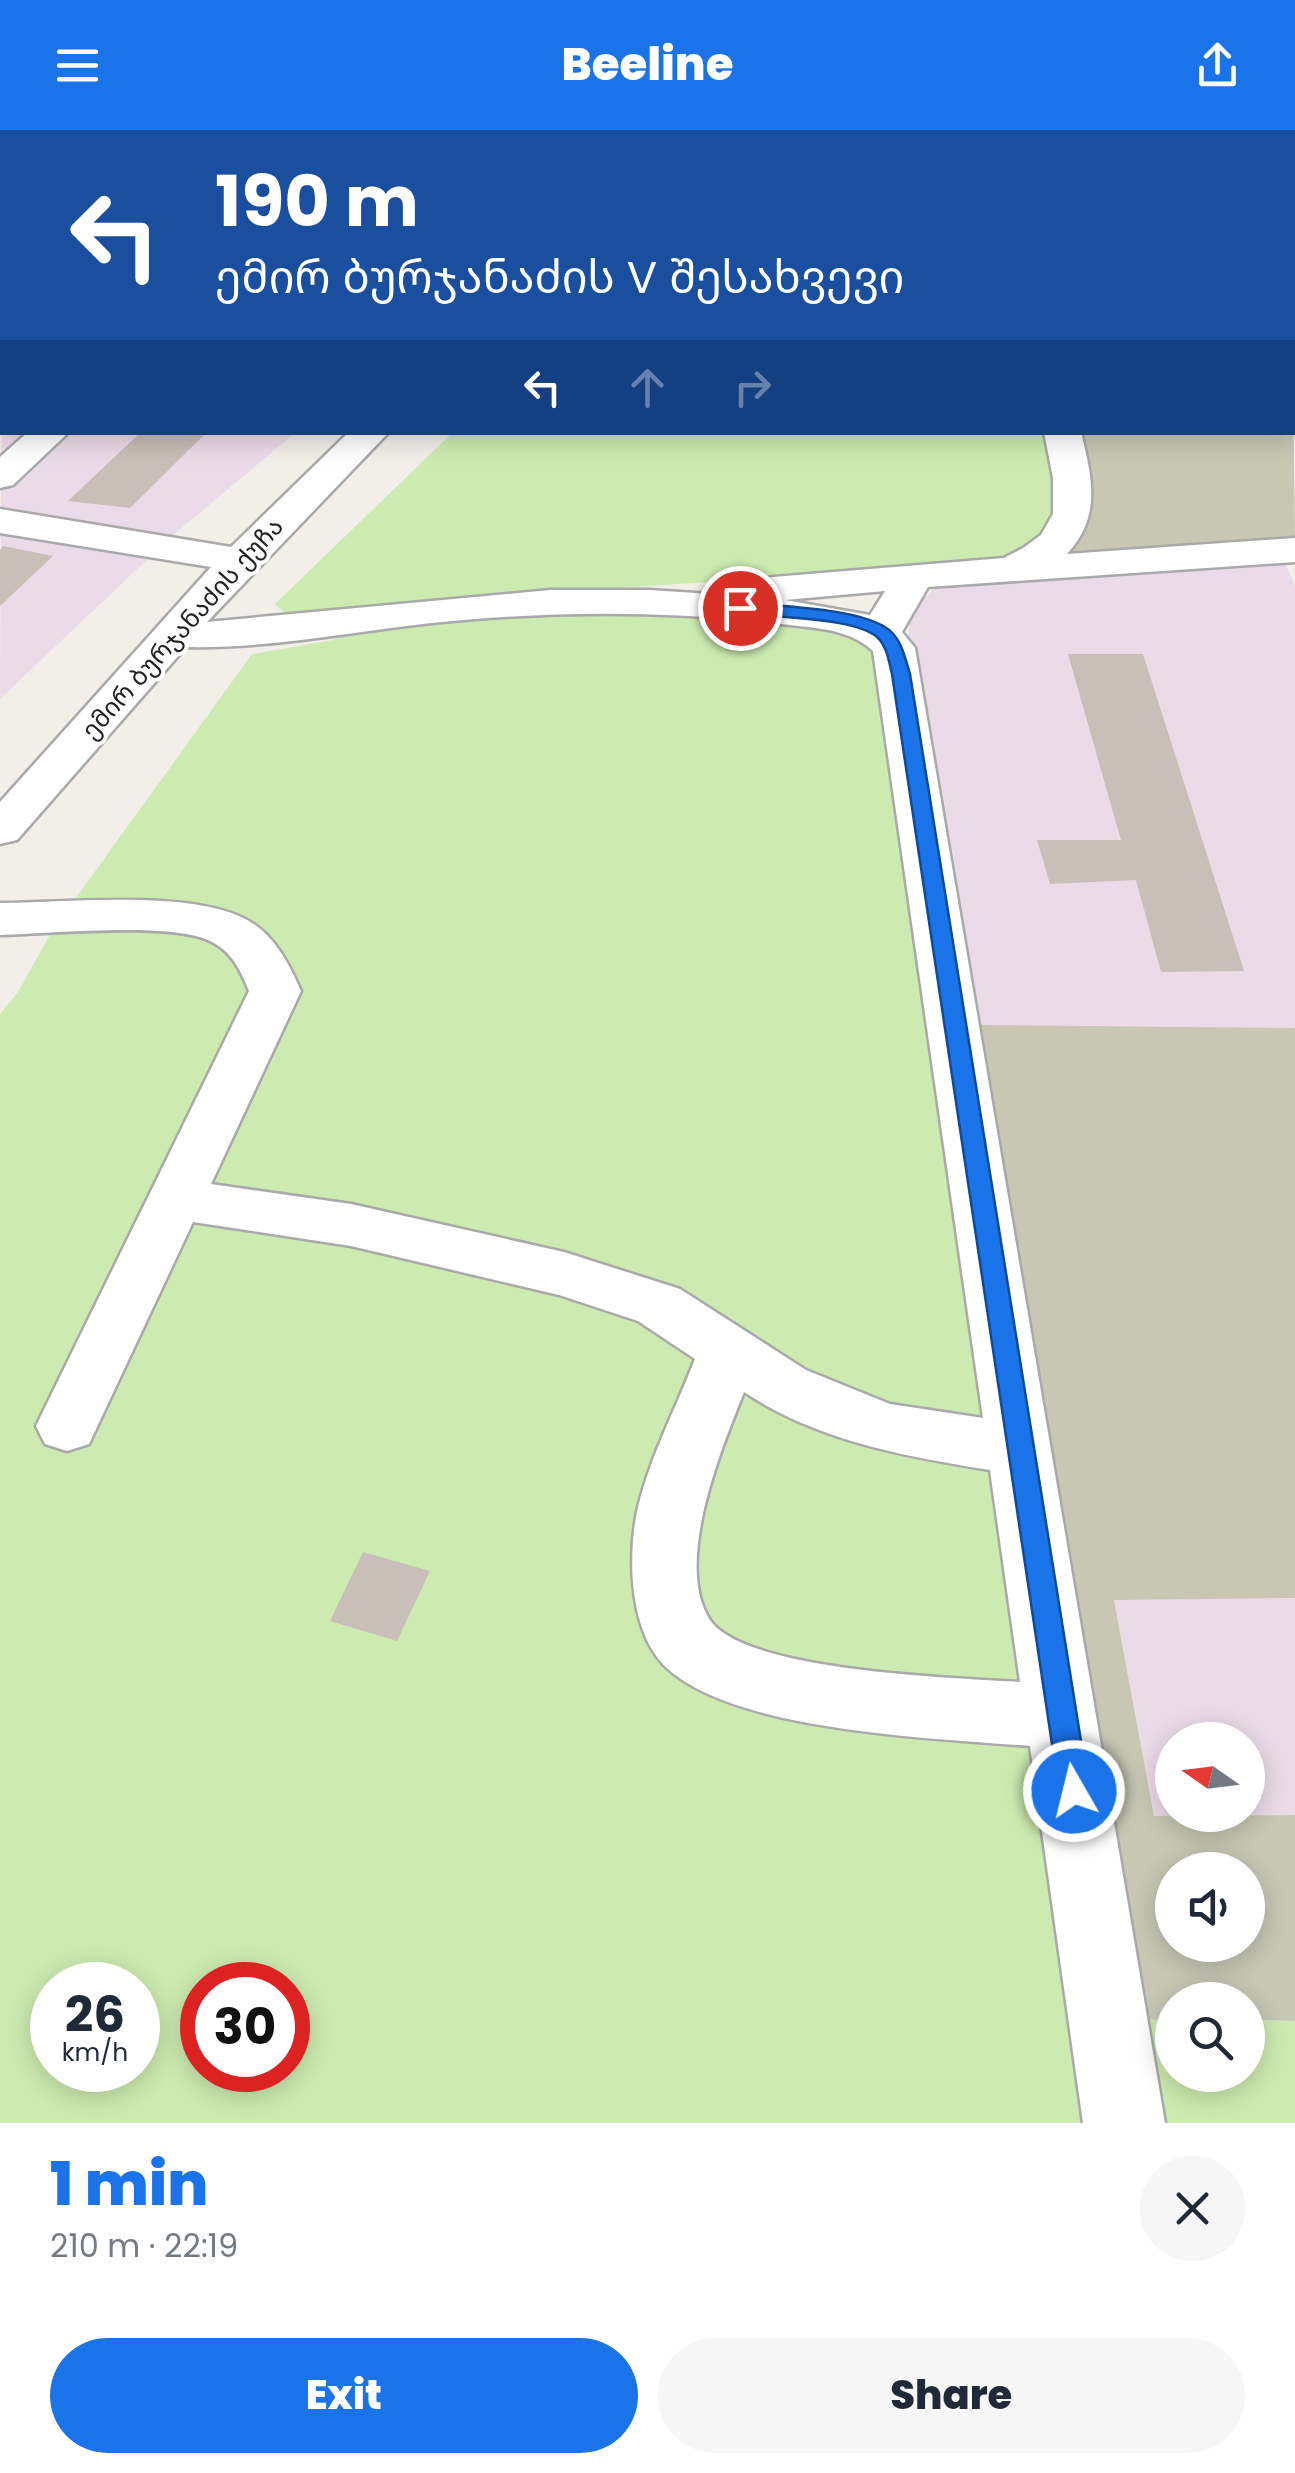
<!DOCTYPE html>
<meta charset="utf-8">
<style>
body{margin:0;font-family:Poppins,"Noto Sans Georgian",sans-serif;background:#f6f6f7;color:#1f2937;height:100vh;display:flex;flex-direction:column;font-size:38px;white-space:nowrap}
*{box-sizing:border-box;margin:0}
p{font-size:32px;color:#747a83}
.icon{flex:none;width:55px;height:55px;fill:none;stroke:currentColor;stroke-width:2;stroke-linecap:round;stroke-linejoin:round}
.map{position:relative;height:1993px;overflow:hidden}
.panel{display:flex;flex-direction:column;background:#fff;flex:1}
.panel>*{flex:none}
.hud{position:absolute;left:0px;top:0px;width:1295px;height:305px;box-shadow:0 5px 25px #0003;background:#1a4fa0;color:#fff;overflow:hidden}
.needle{width:65px;rotate:284deg}
.fabs{position:absolute;left:1155px;top:1592px;display:grid;gap:20px}
.fabs a{display:grid;place-items:center;width:110px;height:110px;border-radius:50%;background:#fff;box-shadow:0 5px 25px #0003;font-size:50px}
.speed{position:absolute;left:30px;top:1832px;display:flex;gap:20px;font-size:50px;font-weight:700;text-align:center}
.speed>*{display:grid;place-content:center;width:130px;height:130px;border-radius:50%;background:#fff;box-shadow:0 5px 25px #0003;line-height:1}
.speed small{font-size:25px;font-weight:400}
.speed .limit{border:15px solid #d22;background:#fff;color:#111}
.pin{position:absolute;display:grid;place-items:center;width:85px;height:85px;color:#fff;margin:-42px;border:5px solid #fff;border-radius:50%;box-shadow:0 2px 10px #0007}
.me{position:absolute;width:110px;margin:-55px;rotate:352deg;stroke-linejoin:round;filter:drop-shadow(0 0 8px #0008)}
.turn{display:flex;align-items:center;gap:35px;height:210px;padding:0 50px;font-size:45px}
.turn .icon{width:130px;height:130px;stroke-width:2.5}
.turn b{display:block;font-size:70px;line-height:85px}
.lanes{display:flex;align-items:center;height:95px;padding:0 50px;background:#0003;justify-content:center;gap:50px;direction:ltr}
.lanes .off{opacity:.35}
.round{display:grid;place-items:center;flex:none;width:105px;height:105px;border-radius:52px;background:#f6f6f7}
.overview{display:flex;align-items:center;justify-content:space-between;height:170px;padding:0 50px}
h1{font-size:60px;font-weight:800;line-height:75px;color:#1a73e8}
.cta{display:flex;gap:20px;margin-top:auto;padding:20px 50px}
.cta a{flex:1;height:115px;border-radius:60px;background:#1a73e8;color:#fff;font-size:40px;font-weight:800;line-height:115px;text-align:center}
.cta a+a{background:#f6f6f7;color:#1f2937}
header{display:flex;justify-content:space-between;align-items:center;height:130px;padding:0 50px;background:#1a73e8;color:#fff;font-size:45px;font-weight:800}
.map>svg:first-child{display:block}
</style>
<header><svg class="icon" aria-label="menu" viewBox="0 0 24 24"><path d="M4 6h16M4 12h16M4 18h16"/></svg>Beeline<svg class="icon" aria-label="share" viewBox="0 0 24 24"><path d="M12 15V3M7 8l5-5 5 5M5 13v7h14v-7"/></svg></header>
<div class="map">
<svg width="1295" height="1993" viewBox="0 0 1295 1993">
<rect width="100%" height="100%" fill="#f2efe9"/>
<g fill="#ebdbe8" fill-rule="evenodd">
<polygon points="2,141 2,302 295,303 172,406 0,569"/>
<polygon points="1283,429 1295,456 1295,898 981,895 907,511 912,481 934,459 964,452"/>
<path d="M1295,1468V1685L1154,1686L1114,1469ZM1172,1610H1248V1685H1172Z"/>
</g>
<g fill="#c7c7b4" fill-rule="evenodd">
<polygon points="1292,177 1295,407 1062,428 1074,303 1292,302"/>
<path d="M981,895L1295,898V1468L1114,1470L1154,1686L1295,1685V1891L1248,1890V1870H1172V1890L1129,1889ZM1172,1740H1248V1815H1172Z"/>
</g>
<g fill="#cdebb0" fill-rule="evenodd">
<polygon points="187,0 659,0 183,2"/>
<polygon points="764,0 1295,0 1295,177 1292,2 761,2"/>
<polygon points="452,303 1074,303 1087,366 1088,395 1062,428 396,473 293,490 275,474"/>
<path d="M555,481L663,483L814,495L840,500L868,513L880,535L1090,1993H0V884L18,862L52,801L252,524L328,511L396,491ZM52,1855H138V1940H52ZM202,1855H288V1940H202Z"/>
<polygon points="1129,1889 1172,1890 1172,1945 1248,1945 1248,1890 1295,1891 1295,1993 1146,1993"/>
</g>
<g fill="#c7bfb8">
<polygon points="141,302 207,302 130,378 68,371"/>
<polygon points="3,416 53,426 0,476 0,420"/>
<polygon points="1068,524 1143,524 1244,841 1161,842 1136,750 1050,754 1037,710 1121,710"/>
<polygon points="363,1422 430,1441 397,1511 330,1491"/>
</g>
<g fill="none" stroke-linecap="round" stroke-linejoin="round">
<g stroke="#a9a9a9" stroke-width="5">
<g id="minor">
<polygon points="982,0 1010,0 1011,2 983,2"/>
<polygon points="1171,0 1199,0 1200,2 1172,2"/>
<rect x="1292" y="157" width="3" height="20"/>
<polygon points="28,302 69,302 13,355 0,358 0,327"/>
<path d="M349,302H389L207,492L550,460H649L758,467L753,459L759,450L773,447L1004,428L1023,418L1041,405L1053,384V348L1044,302H1081C1092,348 1102,386 1067,424L1295,408V432L928,457L902,502L915,518L1165,1993H1083L1030,1616C936,1608 738,1602 668,1539C630,1505 628,1432 636,1387C647,1332 675,1281 695,1229L638,1191L559,1165L351,1116L193,1092L89,1314L67,1321L45,1314L36,1296L249,861C241,841 232,822 212,812C173,791 48,804 0,805V773C64,773 199,758 252,793C276,808 290,836 301,861L211,1054L351,1074L564,1122L680,1159L806,1240L890,1274L983,1288L873,521C846,496 807,498 772,493C666,481 558,481 452,491C363,499 275,519 186,517L17,710L0,714V672L211,437L0,403V379L231,417ZM885,461L870,485L785,470ZM744,1262C818,1311 904,1326 990,1340L1020,1552C959,1548 745,1542 710,1490C673,1434 722,1317 744,1262Z"/>
</g>
</g>
<use href="#minor" fill="#fff" fill-rule="evenodd"/>
</g>
<path fill="#1a73e8" stroke="#114b97" stroke-width="2.5" d="M740,472C779,477 852,477 885,497C901,506 905,528 910,544L1089,1661L1084,1671L1074,1675L1063,1671L1059,1661L892,544C889,532 887,516 877,507C853,486 767,489 734,481V474Z"/>
<g text-anchor="middle" stroke-width="8" stroke-linejoin="round" paint-order="stroke">
<g font-size="25" fill="#222" stroke="#fff">
<text transform="translate(182 498) rotate(-48)" y="9">ემირ ბურჯანაძის ქუჩა</text>
</g>
</g>
</svg>
<div class="fabs">
<a><svg class="needle" viewBox="-14 -14 28 28"><path d="M0-13l5 13h-10z" fill="#e53935"/><path d="M0 13l5-13h-10z" fill="#747a83"/></svg></a>
<a><svg class="icon" aria-label="sound" viewBox="0 0 24 24"><path d="M4 9h4l5-4v14l-5-4H4zM17 9q2 3 0 6"/></svg></a>
<a><svg class="icon" aria-label="search" viewBox="0 0 24 24"><circle cx="10" cy="10" r="6"/><path d="M15 15l6 6"/></svg></a>
</div>
<div class="speed"><div>26<small>km/h</small></div><div class="limit">30</div></div>
<div class="pin" style="left:740px;top:478px;background:#d93025"><svg class="icon" aria-label="arrive" viewBox="0 0 24 24"><path d="M6 21V4h12l-3 4 3 4H6"/></svg></div>
<svg class="me" style="left:1074px;top:1661px" viewBox="-20 -20 40 40"><circle r="17" fill="#1a73e8" stroke="#fff" stroke-width="3"/><path d="M0-11L8 9 0 5-8 9z" fill="#fff"/></svg>
<div class="hud">
<div class="turn"><svg class="icon" aria-label="left" viewBox="0 0 24 24"><path d="M17 20v-9H6M10 6l-5 5 5 5"/></svg><div><b>190 m</b>ემირ ბურჯანაძის V შესახვევი</div></div>
<div class="lanes"><svg class="icon" aria-label="left" viewBox="0 0 24 24"><path d="M17 20v-9H6M10 6l-5 5 5 5"/></svg><svg class="icon off" aria-label="ahead" viewBox="0 0 24 24"><path d="M12 20V5M6 11l6-6 6 6"/></svg><svg class="icon off" aria-label="right" viewBox="0 0 24 24"><path d="M7 20v-9h11M14 6l5 5-5 5"/></svg></div>
</div>
</div>
<section class="panel">
<div class="overview"><div><h1>1 min</h1><p>210 m · 22:19</p></div><a class="round"><svg class="icon" aria-label="close" viewBox="0 0 24 24"><path d="M6 6l12 12M18 6L6 18"/></svg></a></div>
<div class="cta"><a>Exit</a><a>Share</a></div>
</section>
